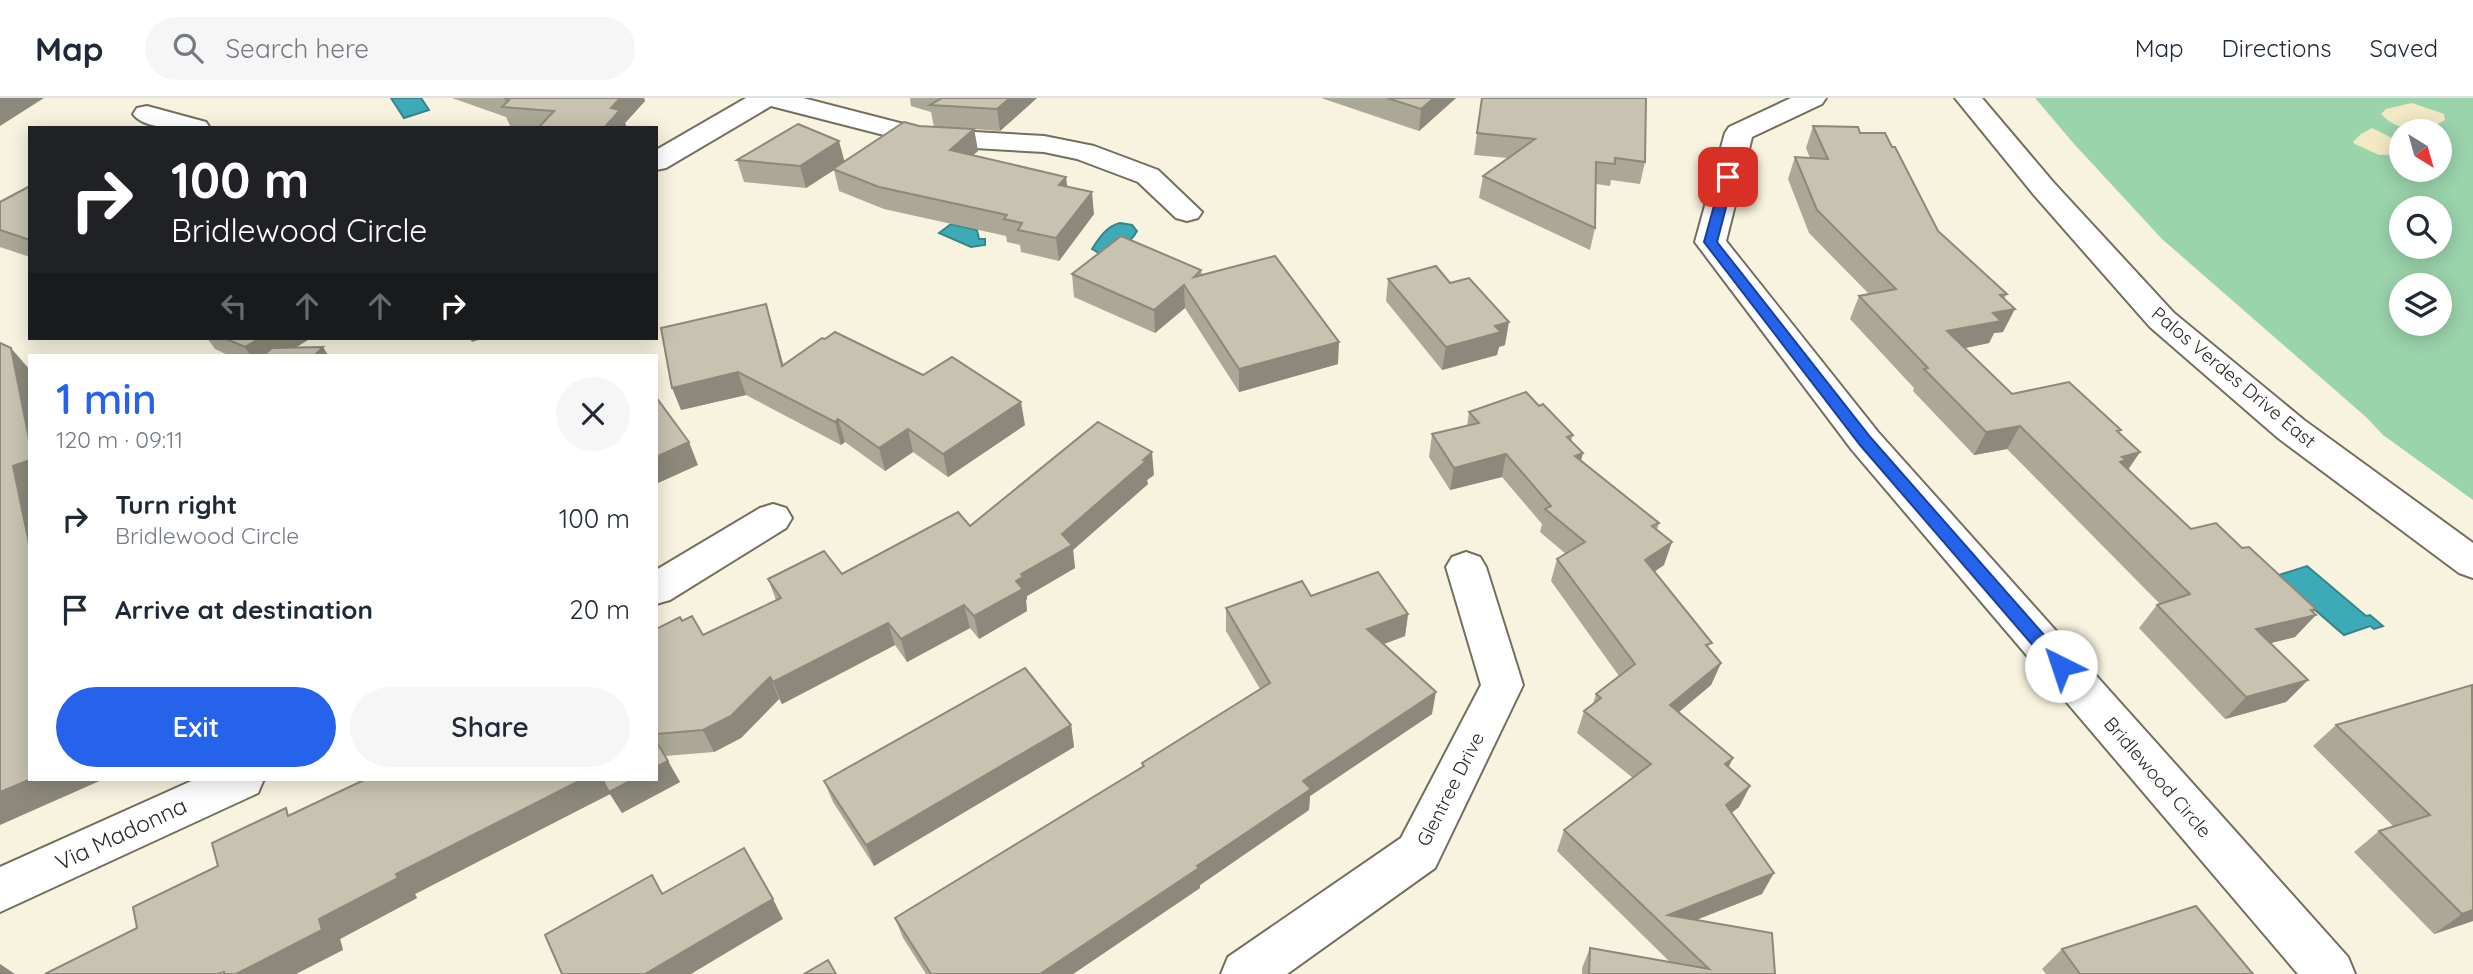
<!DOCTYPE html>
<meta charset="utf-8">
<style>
body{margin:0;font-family:Quicksand,sans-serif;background:#f6f6f7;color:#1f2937;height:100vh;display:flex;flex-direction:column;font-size:26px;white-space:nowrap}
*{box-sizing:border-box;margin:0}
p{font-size:23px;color:#747a83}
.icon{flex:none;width:38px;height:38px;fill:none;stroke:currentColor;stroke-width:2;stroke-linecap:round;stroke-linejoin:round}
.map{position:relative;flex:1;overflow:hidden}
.details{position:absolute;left:28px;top:256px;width:630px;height:427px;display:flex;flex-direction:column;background:#fff;border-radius:0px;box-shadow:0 4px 18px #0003}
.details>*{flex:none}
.top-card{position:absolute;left:28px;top:28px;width:630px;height:214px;border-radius:0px;box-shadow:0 4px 18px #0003;background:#202124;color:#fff;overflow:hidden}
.needle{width:46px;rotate:143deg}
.tools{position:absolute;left:2389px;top:21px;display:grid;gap:14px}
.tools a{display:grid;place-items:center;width:63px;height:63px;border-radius:50%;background:#fff;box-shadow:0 4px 18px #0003;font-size:35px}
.pin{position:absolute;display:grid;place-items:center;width:60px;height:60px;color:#fff;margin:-30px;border-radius:14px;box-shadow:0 4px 10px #0006}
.me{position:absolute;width:77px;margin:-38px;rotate:319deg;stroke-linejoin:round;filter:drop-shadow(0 0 5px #0008)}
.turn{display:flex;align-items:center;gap:24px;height:147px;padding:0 28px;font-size:32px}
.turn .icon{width:91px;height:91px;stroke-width:2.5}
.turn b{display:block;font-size:49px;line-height:60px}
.lanes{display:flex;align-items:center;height:66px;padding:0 28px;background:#0003;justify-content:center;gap:35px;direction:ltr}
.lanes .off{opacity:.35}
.round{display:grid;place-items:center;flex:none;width:74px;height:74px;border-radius:37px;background:#f6f6f7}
.overview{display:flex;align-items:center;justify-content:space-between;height:119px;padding:0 28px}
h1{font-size:42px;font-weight:600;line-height:52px;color:#2563eb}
.cta{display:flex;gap:14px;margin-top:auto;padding:14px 28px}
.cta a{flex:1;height:80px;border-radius:42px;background:#2563eb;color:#fff;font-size:28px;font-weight:600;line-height:80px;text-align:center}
.cta a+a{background:#f6f6f7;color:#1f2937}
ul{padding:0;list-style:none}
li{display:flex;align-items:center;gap:21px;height:91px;padding:0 28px}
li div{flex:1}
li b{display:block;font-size:26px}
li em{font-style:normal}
header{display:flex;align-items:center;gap:42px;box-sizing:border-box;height:98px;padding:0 35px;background:#fff;border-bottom:2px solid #e0e1e3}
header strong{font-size:33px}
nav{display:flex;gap:38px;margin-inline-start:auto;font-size:24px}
.search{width:490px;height:63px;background:#f6f6f7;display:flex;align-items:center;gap:18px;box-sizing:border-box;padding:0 24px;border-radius:38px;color:#747a83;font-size:26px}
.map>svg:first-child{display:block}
</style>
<header>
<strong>Map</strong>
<div class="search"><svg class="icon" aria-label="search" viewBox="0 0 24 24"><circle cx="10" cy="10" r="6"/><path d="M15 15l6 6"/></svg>Search here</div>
<nav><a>Map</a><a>Directions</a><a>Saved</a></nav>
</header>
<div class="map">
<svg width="2473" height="876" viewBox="0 0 2473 876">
<rect width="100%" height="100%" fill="#f8f3df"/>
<path fill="#9ad4ab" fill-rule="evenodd" d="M2035,0H2473V402L2383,337L2366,319L2162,141L2075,47ZM2401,33H2440V72H2401ZM2401,110H2440V149H2401ZM2401,187H2440V226H2401Z"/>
<g fill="#f3e9c4">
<path d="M2412,5L2444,16L2445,22C2426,34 2398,35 2381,16L2386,11Z"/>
<polygon points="2372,30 2398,43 2401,46 2401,56 2379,57 2355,46 2353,44 2361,36"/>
</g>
<g fill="#3dabb7" stroke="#37848a" stroke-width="2">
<polygon points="391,0 421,0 429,12 404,20"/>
<path d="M1120,125L1132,127L1137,133C1130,146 1117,152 1104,158L1092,151C1099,140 1107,128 1120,125Z"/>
<polygon points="951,126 977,132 979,141 985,141 985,147 971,149 939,135"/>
<polygon points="2307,468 2366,518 2370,517 2383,528 2374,531 2370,528 2344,537 2276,478"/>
</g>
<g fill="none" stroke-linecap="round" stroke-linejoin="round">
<g stroke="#736f5d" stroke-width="4">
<g id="street">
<polygon points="746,0 803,0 923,31 1044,38 1094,48 1158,72 1202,114 1198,120 1187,123 1176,120 1138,84 1077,61 1044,54 923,47 771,8 666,70 656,72 656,52"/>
<polygon points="1791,0 1826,0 1822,6 1752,39 1726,143 1878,334 2348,859 2355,876 2298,876 1852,352 1695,144 1725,35 1729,29"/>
<path d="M147,8L206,24L210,30C190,30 146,34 133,16L137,10Z"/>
<polygon points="773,406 786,410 792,420 786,430 670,502 656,506 656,472 760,410"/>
<polygon points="1466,454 1480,459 1486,469 1523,587 1435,770 1287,876 1221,876 1228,859 1401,740 1481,587 1446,469 1452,459"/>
<polygon points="196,681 264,681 258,695 0,814 0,769"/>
</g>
</g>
<g stroke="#736f5d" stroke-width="4">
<polygon id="secondary" points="1955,0 1982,0 2054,85 2174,215 2304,322 2473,445 2473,480 2459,475 2278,340 2150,229 2034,97"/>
</g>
<use href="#street" fill="#fff" fill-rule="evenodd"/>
<use href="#secondary" fill="#fff" fill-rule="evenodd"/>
</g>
<g fill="#aca897">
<polygon points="452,0 644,0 645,3 625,25 627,30 511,30 506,19"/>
<polygon points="910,0 1037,0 1000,33 974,31 978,53 972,57 1068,89 1094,116 1059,163 1021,154 1020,147 1007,144 1006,138 884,111 839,93 834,72 806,90 744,84 737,62 844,63 919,28 934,29 931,14 911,8"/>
<polygon points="1321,0 1456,0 1419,33"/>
<polygon points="1482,0 1645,64 1640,86 1611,82 1610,88 1596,86 1595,130 1590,152 1479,100 1483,78 1508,60 1474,57"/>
<polygon points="1813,28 1860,35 1938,133 2007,196 2004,201 2003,234 1994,235 1989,245 1965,250 2012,296 2119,335 2140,354 2128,372 2191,431 2242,450 2316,511 2295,539 2270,545 2308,582 2286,604 2225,621 2139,530 2157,507 2160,506 2007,351 1974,357 1913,293 1914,290 1850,221 1859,198 1869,196 1809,135 1788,81 1795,59 1810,60 1806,50"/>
<polygon points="30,88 30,159 0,149 0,104"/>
<polygon points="1201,172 1202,177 1338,266 1239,294 1185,210 1155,235 1074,199 1072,176"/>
<polygon points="1388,181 1505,247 1499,249 1497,257 1442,272 1386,203"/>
<polygon points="766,206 783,267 1025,327 948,379 913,354 885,373 845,344 841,347 746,297 681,312"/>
<polygon points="207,240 311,240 296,249 328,257 228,257 215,251"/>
<polygon points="1539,308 1573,337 1571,343 1581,362 1659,425 1657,432 1664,467 1654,474 1710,551 1721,565 1711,587 1679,614 1728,669 1750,688 1739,709 1731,715 1762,796 1696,822 1775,876 1582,876 1582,870 1590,850 1671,865 1557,753 1564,732 1633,680 1577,635 1584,613 1593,606 1596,596 1619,578 1551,483 1557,461 1566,456 1540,434 1542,426 1502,379 1450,392 1429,359 1432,336 1467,328 1469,314"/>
<polygon points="1154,377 1147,382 1148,386 1073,452 1075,470 1027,498 1027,501 1026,502 1027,513 979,541 970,530 907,564 895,547 782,606 779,601 741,640 714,654 665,658 680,684 622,715 610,696 415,796 417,800 340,841 343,852 137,830 218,768 292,716 656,681 656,531 682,523 703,537 776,502 768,481 842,476 970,428"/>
<polygon points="1311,498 1408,516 1405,538 1384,546 1432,616 1310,698 1309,712 1200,787 1200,790 1073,876 926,876 903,840 895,820 1142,669 1142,665 1260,591 1226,533 1226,510"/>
<polygon points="2473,588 2473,823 2434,836 2354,754 2379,733 2394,729 2313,648 2336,627"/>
<polygon points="1071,627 1074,649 874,768 833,704 824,683"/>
<polygon points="2062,851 2253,876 2046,876 2042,871"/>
</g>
<g fill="#8c887b">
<polygon points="0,0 44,0 0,28"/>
<polygon points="620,0 644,0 645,3 625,25 627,30 604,30 611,10"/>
<polygon points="1010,0 1037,0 1000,33 997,11"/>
<polygon points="1434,0 1456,0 1419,33 1421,11"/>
<polygon points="974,31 978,53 954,74 950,52"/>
<polygon points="839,43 845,65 833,71 834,72 806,90 800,68"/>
<polygon points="1066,79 1069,101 1059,87"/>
<polygon points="1092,94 1094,116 1059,163 1056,140"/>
<polygon points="1184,187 1185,210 1155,235 1154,212"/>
<polygon points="766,206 773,229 790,291 782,268"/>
<polygon points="2015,211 2003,234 1994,235 1989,245 1936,256 1947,233 1993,215"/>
<polygon points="1509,224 1505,247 1499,249 1497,257 1442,272 1446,249 1495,228"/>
<polygon points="260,240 311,240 284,257 250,257 245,249"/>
<polygon points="469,240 485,240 472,244"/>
<polygon points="1339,244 1338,266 1239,294 1239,271"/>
<polygon points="323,249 328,257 315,257"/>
<polygon points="11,250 30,272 30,346"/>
<polygon points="738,274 746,297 681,312 672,290"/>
<polygon points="1021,304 1025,327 948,379 943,356"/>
<polygon points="838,321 845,344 841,347 835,324"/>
<polygon points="2020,328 2007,351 1974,357 1986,334"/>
<polygon points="908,331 913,354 885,373 879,350"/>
<polygon points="689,344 698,367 656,386 656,359"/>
<polygon points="1152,354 1154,377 1147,382 1148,386 1073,452 1075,470 1027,498 1027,501 1026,502 1027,513 979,541 974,518 1016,483 1062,436"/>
<polygon points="2140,354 2124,377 2114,380 2122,359"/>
<polygon points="1583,355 1577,378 1575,358"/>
<polygon points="1506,356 1502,379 1450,392 1454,370"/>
<polygon points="30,362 30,450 13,368"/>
<polygon points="1672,444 1664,467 1637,485 1645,462"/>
<polygon points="964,507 970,530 907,564 901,541"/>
<polygon points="2316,511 2309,518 2316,517 2295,539 2236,554 2256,531"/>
<polygon points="1408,516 1405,538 1365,553 1367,531"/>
<polygon points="888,525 895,547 782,606 773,584"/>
<polygon points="1721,565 1711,587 1661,629 1670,607"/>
<polygon points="770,579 779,601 741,640 714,654 703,632"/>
<polygon points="2308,582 2286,604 2225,621 2246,599"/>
<polygon points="1436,594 1432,616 1310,698 1309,712 1200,787 1200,790 1073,876 1040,876 1197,768 1303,683"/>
<polygon points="1071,627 1074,649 874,768 866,747"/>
<polygon points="1733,660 1723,681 1725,666"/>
<polygon points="668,663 680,684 622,715 610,696 415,796 417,800 340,841 343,852 296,876 236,876 319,821 396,776 583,681 656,681 656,669"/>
<polygon points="31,681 104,681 0,727 0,694"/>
<polygon points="1750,688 1739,709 1715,728 1726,707"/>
<polygon points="1774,775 1762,796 1668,833 1668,817"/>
<polygon points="773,801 783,821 691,876 645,876"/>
<polygon points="2473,812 2473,823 2434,836 2462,816"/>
<polygon points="0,866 15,876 0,876"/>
</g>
<g fill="#c8c3b0" stroke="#8c887b" stroke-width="2">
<polygon points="504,0 620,0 611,10 620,12 604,30 538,30 554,13 502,9 509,2"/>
<polygon points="942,0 1010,0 997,11 930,7"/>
<polygon points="1387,0 1434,0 1421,11"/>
<polygon points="1482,0 1646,0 1645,64 1615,60 1615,66 1596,64 1595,130 1483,78 1535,41 1477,35"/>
<polygon points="904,24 919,28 974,31 950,52 1066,79 1059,87 1092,94 1056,140 1018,132 1022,125 1004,121 1007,117 879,89 833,71"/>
<polygon points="798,26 839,43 800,68 737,62"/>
<polygon points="1813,28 1858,29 1860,35 1885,35 1892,49 1895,49 1938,133 2007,196 2000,197 2015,211 1993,215 2001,223 1947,233 2012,296 2069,284 2121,332 2117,333 2140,354 2122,359 2126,362 2120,364 2191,431 2216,425 2242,450 2249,449 2316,511 2311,512 2316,517 2256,531 2308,582 2246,599 2157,507 2190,496 2020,328 1986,334 1924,271 1928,270 1859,198 1896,191 1817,112 1795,59 1828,61"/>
<polygon points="30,88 30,142 0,132 0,104"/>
<polygon points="1121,138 1201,172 1194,179 1275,158 1339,244 1239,271 1184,187 1154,212 1072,176"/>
<polygon points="1436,168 1450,185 1469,180 1509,224 1495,228 1501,234 1446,249 1388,181"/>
<polygon points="766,206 782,268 822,240 825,241 835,234 923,277 952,259 1021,304 943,356 908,331 879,350 838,321 835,324 738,274 672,290 661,230"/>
<polygon points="224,240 260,240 245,249"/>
<polygon points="0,245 11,250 30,346 30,362 13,368 30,450 30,681 31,681 0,694"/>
<polygon points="323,249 315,257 264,257 272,250"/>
<polygon points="1526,294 1539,308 1543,306 1573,337 1567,339 1583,355 1575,358 1659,425 1652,428 1672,444 1645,462 1712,545 1706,547 1721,565 1670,607 1733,660 1725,666 1750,688 1726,707 1774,775 1668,817 1772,835 1775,876 1589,876 1590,850 1709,871 1564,732 1651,666 1584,613 1601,600 1596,596 1635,566 1557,461 1585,444 1545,411 1551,408 1506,356 1454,370 1432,336 1479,325 1469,314"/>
<polygon points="656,299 689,344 656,359"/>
<polygon points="1098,324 1152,354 1143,362 1146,363 1062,436 1072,447 1021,476 1023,479 1016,483 1023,491 974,518 964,507 901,541 888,525 773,584 770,579 731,618 703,632 656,636 656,531 680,519 682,523 692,518 703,537 781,500 768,481 824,453 842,476 958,414 970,428"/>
<polygon points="1378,474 1408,516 1367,531 1436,594 1303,683 1311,691 1197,768 1199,770 1040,876 931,876 895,820 1144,668 1142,665 1270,585 1226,510 1302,483 1311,498"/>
<polygon points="1025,570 1071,627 866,747 824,683"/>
<polygon points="2472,587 2473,812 2462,816 2379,733 2430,717 2336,627"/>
<polygon points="656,643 668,663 656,669"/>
<polygon points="366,681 583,681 396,776 398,780 319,821 322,832 236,876 224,876 224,874 217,876 45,876 137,830 133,809 218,768 212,745 286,710 288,718"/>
<polygon points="602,681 634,681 609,694"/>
<polygon points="744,750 773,801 645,876 562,876 545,837 652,777 662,796"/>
<polygon points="2196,808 2253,876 2080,876 2062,851"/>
<polygon points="828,862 836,876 804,876"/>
</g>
<polygon fill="#2563eb" stroke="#184099" stroke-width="2" points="1728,75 1734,79 1717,144 1871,340 2067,563 2070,568 2067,573 2055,573 1860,347 1704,144 1722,79"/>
<g text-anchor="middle" stroke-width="6" stroke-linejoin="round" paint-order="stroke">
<g font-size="19" fill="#2a2821" stroke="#fff">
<text transform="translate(2234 279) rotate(40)" y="7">Palos Verdes Drive East</text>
<text transform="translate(2158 679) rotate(49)" y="7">Bridlewood Circle</text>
<text transform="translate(1450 691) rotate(-63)" y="7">Glentree Drive</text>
</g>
<g font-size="23" fill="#2a2821" stroke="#fff">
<text transform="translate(121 736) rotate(-25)" y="8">Via Madonna</text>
</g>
</g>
</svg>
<div class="tools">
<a><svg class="needle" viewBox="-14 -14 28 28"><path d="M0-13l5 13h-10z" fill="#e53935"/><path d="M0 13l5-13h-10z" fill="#747a83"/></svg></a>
<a><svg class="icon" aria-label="search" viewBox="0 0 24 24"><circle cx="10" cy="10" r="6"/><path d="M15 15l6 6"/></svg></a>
<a><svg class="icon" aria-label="layers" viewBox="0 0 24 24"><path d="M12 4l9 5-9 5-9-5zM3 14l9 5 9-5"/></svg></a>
</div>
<div class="pin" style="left:1728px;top:79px;background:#d93025"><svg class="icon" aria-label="arrive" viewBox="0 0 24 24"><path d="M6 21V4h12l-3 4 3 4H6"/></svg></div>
<svg class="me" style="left:2061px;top:568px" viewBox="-20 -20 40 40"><circle r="19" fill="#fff"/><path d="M0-13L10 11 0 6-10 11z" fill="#2563eb"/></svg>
<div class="top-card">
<div class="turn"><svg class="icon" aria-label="right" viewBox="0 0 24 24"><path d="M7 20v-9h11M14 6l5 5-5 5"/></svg><div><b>100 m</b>Bridlewood Circle</div></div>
<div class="lanes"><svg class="icon off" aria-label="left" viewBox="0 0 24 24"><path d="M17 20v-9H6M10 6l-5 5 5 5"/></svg><svg class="icon off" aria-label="ahead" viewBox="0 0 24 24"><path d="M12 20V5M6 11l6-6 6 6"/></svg><svg class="icon off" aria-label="ahead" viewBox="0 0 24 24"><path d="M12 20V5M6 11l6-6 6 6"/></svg><svg class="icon" aria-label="right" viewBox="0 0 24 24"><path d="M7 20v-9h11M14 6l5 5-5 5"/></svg></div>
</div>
<section class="details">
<div class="overview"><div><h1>1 min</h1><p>120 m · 09:11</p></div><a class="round"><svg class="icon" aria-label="close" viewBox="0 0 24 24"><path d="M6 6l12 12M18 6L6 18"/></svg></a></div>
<ul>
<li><svg class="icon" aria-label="right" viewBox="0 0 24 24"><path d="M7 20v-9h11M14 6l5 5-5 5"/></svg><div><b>Turn right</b><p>Bridlewood Circle</p></div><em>100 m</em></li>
<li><svg class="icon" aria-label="arrive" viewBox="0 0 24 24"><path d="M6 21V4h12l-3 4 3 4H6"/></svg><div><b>Arrive at destination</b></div><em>20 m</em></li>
</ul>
<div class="cta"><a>Exit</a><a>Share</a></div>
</section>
</div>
